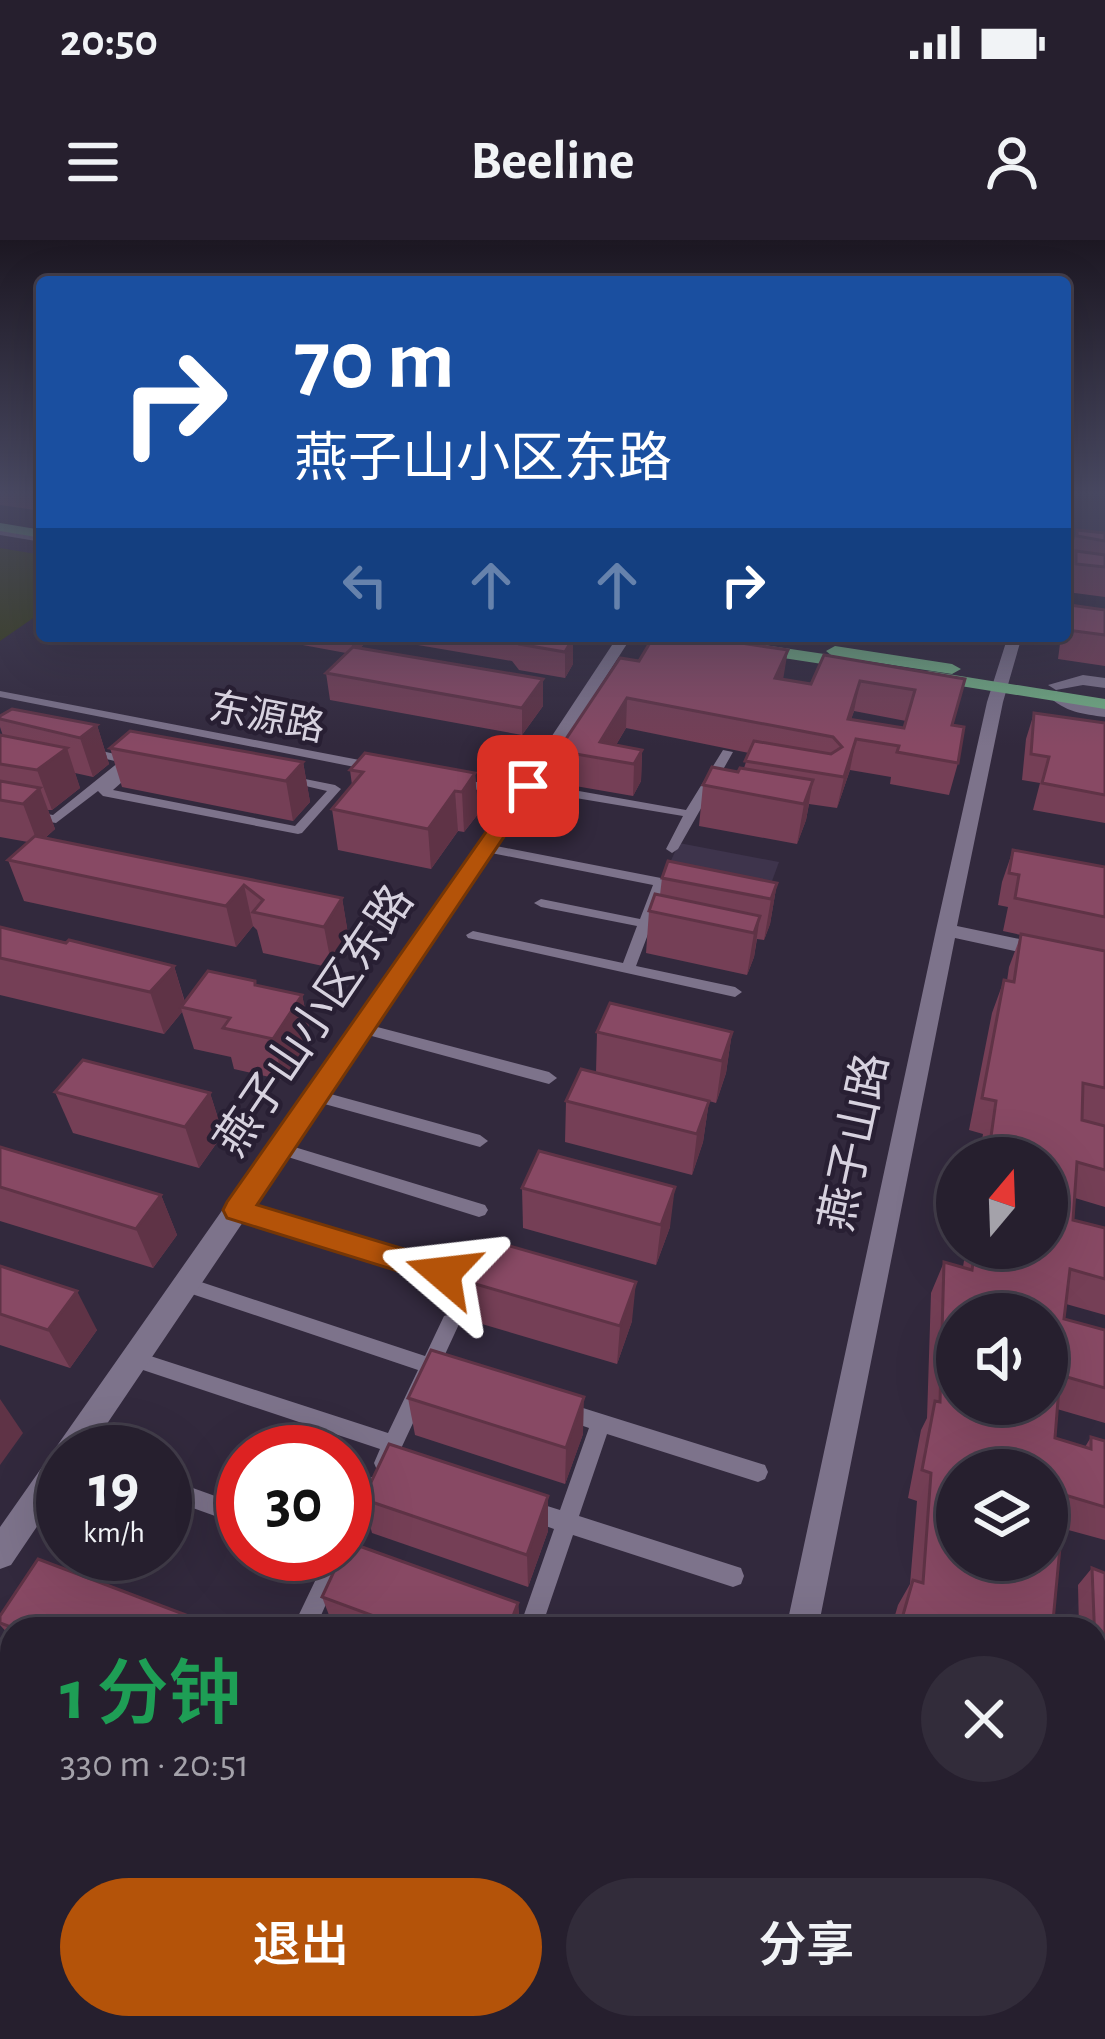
<!DOCTYPE html>
<html lang="zh">
<meta charset="utf-8">
<style>
body{margin:0;font-family:"Alegreya Sans","Noto Sans SC",sans-serif;background:#322c3a;color:#f1f3f6;height:100vh;display:flex;flex-direction:column;font-size:45px;white-space:nowrap}
*{box-sizing:border-box;margin:0}
p{font-size:39px;color:#a4a2aa}
.icon{flex:none;width:66px;height:66px;fill:none;stroke:currentColor;stroke-width:2;stroke-linecap:round;stroke-linejoin:round}
.map{position:relative;flex:1;overflow:hidden}
.sheet{position:absolute;left:0px;top:1377px;width:1107px;height:423px;display:flex;flex-direction:column;background:#261f2e;border-radius:36px 36px 0 0;box-shadow:0 12px 48px #0002,0 0 0 3px #423d4a}
.sheet>*{flex:none}
.guide{position:absolute;left:36px;top:36px;width:1035px;height:366px;border-radius:12px;box-shadow:0 12px 48px #0002,0 0 0 3px #423d4a;background:#1a4fa0;color:#fff;overflow:hidden}
.needle{width:78px;rotate:19deg}
.buttons{position:absolute;left:936px;top:897px;display:grid;gap:24px}
.buttons a{display:grid;place-items:center;width:132px;height:132px;border-radius:50%;background:#261f2e;box-shadow:0 12px 48px #0002,0 0 0 3px #423d4a;font-size:60px}
.speed{position:absolute;left:36px;top:1185px;display:flex;gap:24px;font-size:60px;font-weight:700;text-align:center}
.speed>*{display:grid;place-content:center;width:156px;height:156px;border-radius:50%;background:#261f2e;box-shadow:0 12px 48px #0002,0 0 0 3px #423d4a;line-height:1}
.speed small{font-size:30px;font-weight:400}
.speed .limit{border:18px solid #d22;background:#fff;color:#111}
.pin{position:absolute;display:grid;place-items:center;width:102px;height:102px;color:#fff;margin:-51px;border-radius:24px;box-shadow:0 6px 18px #0006}
.me{position:absolute;width:132px;margin:-66px;rotate:287deg;stroke-linejoin:round;filter:drop-shadow(0 0 9px #0008)}
.turn{display:flex;align-items:center;gap:42px;height:252px;padding:0 60px;font-size:54px}
.turn .icon{width:156px;height:156px;stroke-width:2.5}
.turn b{display:block;font-size:84px;line-height:102px}
.lanes{display:flex;align-items:center;height:114px;padding:0 60px;background:#0003;justify-content:center;gap:60px;direction:ltr}
.lanes .off{opacity:.35}
.round{display:grid;place-items:center;flex:none;width:126px;height:126px;border-radius:63px;background:#322c3a}
.summary{display:flex;align-items:center;justify-content:space-between;height:204px;padding:0 60px}
h1{font-size:72px;font-weight:600;line-height:90px;color:#1e9e55}
.button{display:flex;gap:24px;margin-top:auto;padding:24px 60px}
.button a{flex:1;height:138px;border-radius:72px;background:#b45309;color:#fff;font-size:48px;font-weight:600;line-height:138px;text-align:center}
.button a+a{background:#322c3a;color:#f1f3f6}
.status{display:flex;justify-content:space-between;align-items:center;height:84px;padding:0 60px;background:#261f2e;direction:ltr}
.status svg{height:33px;fill:currentColor}
header{display:flex;justify-content:space-between;align-items:center;height:156px;padding:0 60px;background:#261f2e;font-size:54px;font-weight:600}
.map>svg:first-child{display:block}
</style>
<div class="status"><b>20:50</b><svg viewBox="0 0 49 12"><path d="M0 12V9h3v3zM5 12V6h3v6zM10 12V3h3v9zM15 12V0h3v12zM26 1h20v11H26zM47 4h2v5h-2z"/></svg></div>
<header><svg class="icon" aria-label="menu" viewBox="0 0 24 24"><path d="M4 6h16M4 12h16M4 18h16"/></svg>Beeline<svg class="icon" aria-label="person" viewBox="0 0 24 24"><circle cx="12" cy="8" r="4"/><path d="M4 21q1-7 8-7t8 7"/></svg></header>
<div class="map">
<svg width="1105" height="1799" viewBox="0 0 1105 1799">
<rect width="100%" height="100%" fill="#32293d"/>
<g fill="#3e344c">
<polygon points="1075,254 1105,254 1105,315 1065,309 1065,286"/>
<polygon points="679,603 779,622 757,682 652,662"/>
</g>
<polygon fill="#373e14" points="0,308 42,315 42,372 0,401"/>
<g fill="none" stroke-linecap="round" stroke-linejoin="round">
<g fill="#7d738b" fill-rule="evenodd">
<polygon points="0,451 375,523 381,527 375,531 0,457"/>
<polygon points="89,508 132,518 131,523 140,526 113,550 295,586 327,551 280,540 280,534 335,545 341,549 302,593 298,594 103,556 98,551 56,583 0,574 0,566 53,575 119,522 85,514 85,510"/>
<polygon points="723,510 733,512 678,609 672,613 666,609 683,576 528,550 522,546 528,542 686,570"/>
<polygon points="459,539 523,550 529,554 523,558 455,546 455,540"/>
<polygon points="457,557 511,567 517,571 511,575 453,564 453,558"/>
<polygon points="486,604 666,639 668,642 653,681 658,685 650,689 636,726 735,747 742,752 735,757 468,698 466,695 473,691 623,723 637,686 541,667 534,663 541,659 640,679 653,645 481,611 481,605"/>
<polygon points="362,783 549,832 557,838 549,844 357,792 354,788 357,784"/>
<polygon points="316,850 480,895 488,901 480,907 310,860 308,856 310,852"/>
<polygon points="278,902 485,965 488,970 485,975 479,977 272,912 270,908 272,904"/>
<polygon points="238,963 443,1026 449,1028 452,1033 449,1038 443,1040 232,975 229,970 232,965"/>
<polygon points="186,1037 425,1116 444,1076 451,1074 458,1076 460,1082 441,1123 444,1128 441,1134 435,1136 391,1230 384,1232 377,1230 374,1223 380,1209 128,1125 125,1119 128,1113 135,1111 388,1193 418,1130 180,1050 177,1045 180,1040"/>
<polygon points="567,1163 765,1225 768,1232 765,1239 758,1242 607,1194 579,1276 741,1328 744,1336 741,1344 733,1347 573,1295 541,1389 519,1389 554,1289 521,1277 517,1270 521,1263 528,1260 560,1270 589,1188 560,1178 557,1172 560,1166"/>
<polygon points="372,1237 379,1240 382,1247 353,1310 349,1312 315,1389 292,1389 328,1314 345,1314 345,1280 365,1240"/>
<polygon points="165,1238 243,1266 243,1286 165,1258"/>
</g>
<g fill="#7d738b" fill-rule="evenodd">
<polygon points="0,287 42,294 42,302 0,295"/>
<polygon points="618,396 632,396 520,571 88,1212 63,1212 63,1248 11,1325 0,1329 0,1287 503,570"/>
<polygon points="1008,396 1022,396 1003,462 957,686 1105,717 1105,731 955,698 818,1389 786,1389 936,690 987,462"/>
<polygon points="1083,435 1105,438 1105,448 1083,445 1056,450 1048,445"/>
<path d="M1056,451L1080,464L1105,467V477C1083,474 1065,472 1048,456Z"/>
<polygon points="0,1429 12,1434 12,1468 0,1463"/>
<polygon points="0,1522 12,1527 12,1563 0,1558"/>
<polygon points="553,1788 614,1788 618,1799 558,1799"/>
<polygon points="702,1788 759,1788 758,1799 700,1799"/>
<polygon points="807,1788 870,1788 874,1799 812,1799"/>
</g>
<g fill="#71ac83" fill-rule="evenodd">
<polygon points="0,283 42,290 42,298 0,291"/>
<polygon points="751,403 831,415 826,411 835,406 952,424 961,429 952,434 859,420 864,424 855,429 745,412 743,408"/>
<polygon points="929,431 1105,459 1105,469 923,440 923,432"/>
</g>
</g>
<g fill="#753f56" fill-rule="evenodd">
<polygon points="0,254 42,254 42,271 0,265"/>
<polygon points="1077,290 1105,293 1105,357 1067,352 1067,339 1072,325 1068,324 1069,318"/>
<polygon points="1070,365 1105,370 1105,426 1058,419 1061,396 1065,396 1065,381"/>
<polygon points="254,396 572,396 573,424 565,438 519,430 512,421 371,397 360,408 543,439 543,466 522,495 330,460 326,433 346,413"/>
<path d="M824,415L965,439L953,485L958,523L949,555L890,544L891,537L850,530L837,568L809,564L806,580L797,604L699,586L703,545L744,528L749,513L626,488L616,505L642,510L641,541L633,556L558,543V511L620,418L811,444ZM854,471L906,481L904,488L851,479Z"/>
<polygon points="1034,473 1105,483 1105,583 1033,570 1040,543 1022,540 1026,499"/>
<polygon points="0,476 97,485 109,524 93,537 75,533 80,548 52,570 48,570 55,589 45,598 342,658 349,700 332,728 263,713 257,690 253,686 236,707 24,661 8,620 28,602 0,597 0,495 3,496 0,487"/>
<polygon points="110,508 303,522 310,562 293,581 122,547"/>
<polygon points="350,530 475,533 478,574 464,592 458,591 431,629 338,610 332,569 352,545"/>
<polygon points="1013,610 1105,627 1105,967 1075,958 1073,980 1105,988 1105,1075 1066,1064 1064,1079 1105,1090 1105,1183 1057,1169 1055,1198 1085,1207 1091,1197 1105,1201 1105,1300 1061,1288 1053,1381 1066,1389 891,1389 898,1365 910,1344 917,1261 908,1258 921,1190 927,1178 931,1053 944,1022 963,1027 966,1008 1047,1008 1047,918 979,918 983,894 969,890 992,773 1004,740 1007,741 1009,727 1021,695 1003,691 1008,667 998,665 1002,642"/>
<polygon points="662,638 777,643 770,684 764,700 757,699 754,717 747,735 646,713 649,671 660,655"/>
<polygon points="0,687 174,726 185,762 256,746 302,755 311,797 283,840 234,829 231,817 194,809 182,772 164,794 0,755"/>
<polygon points="597,792 732,792 726,833 716,863 709,861 703,902 692,935 565,902 566,861 596,833"/>
<polygon points="55,852 210,853 223,894 199,928 73,893"/>
<polygon points="0,907 161,955 177,995 153,1028 0,981"/>
<polygon points="522,948 670,987 656,1025 523,988"/>
<polygon points="0,1026 97,1090 70,1128 0,1105"/>
<polygon points="472,1043 632,1081 617,1124 475,1082"/>
<polygon points="408,1158 583,1194 565,1244 415,1195"/>
<polygon points="548,1256 548,1291 528,1347 372,1293 363,1259"/>
<polygon points="1092,1328 1105,1333 1105,1429 1095,1425 1095,1389 1079,1389 1078,1345"/>
<polygon points="322,1357 518,1363 520,1389 334,1388"/>
<polygon points="0,1376 217,1389 12,1389 12,1398 0,1385"/>
<polygon points="1095,1520 1105,1523 1105,1662 1095,1659"/>
<polygon points="921,1788 982,1788 981,1795 972,1799 948,1799"/>
<polygon points="1030,1788 1095,1788 1105,1799 1030,1799"/>
</g>
<g fill="#5f3346">
<polygon points="351,396 371,396 371,397 353,415"/>
<polygon points="573,398 573,424 565,438 565,412"/>
<polygon points="788,410 783,440 775,438"/>
<polygon points="543,439 543,466 522,495 522,468"/>
<polygon points="860,441 854,471 841,510 848,479"/>
<polygon points="627,458 626,488 607,520 600,502"/>
<polygon points="97,485 109,524 93,537 80,498"/>
<polygon points="856,499 850,530 837,568 844,537"/>
<polygon points="67,508 80,548 52,570 37,530"/>
<polygon points="642,510 641,541 633,556 634,524"/>
<polygon points="303,522 310,562 293,581 286,541"/>
<polygon points="475,533 478,574 464,592 462,552"/>
<polygon points="813,540 806,580 797,604 804,564"/>
<polygon points="40,548 55,589 38,604 23,564"/>
<polygon points="455,551 458,591 431,629 428,589"/>
<polygon points="777,643 770,684 764,700 771,659"/>
<polygon points="244,645 253,686 236,707 226,666"/>
<polygon points="342,658 349,700 332,728 324,687"/>
<polygon points="760,676 754,717 747,735 754,693"/>
<polygon points="174,726 186,767 181,767 182,772 164,794 150,752"/>
<polygon points="302,755 311,797 283,840 273,799"/>
<polygon points="732,792 726,833 716,863 722,821"/>
<polygon points="210,853 223,894 199,928 185,887"/>
<polygon points="709,861 703,902 692,935 697,894"/>
<polygon points="675,947 670,987 656,1025 661,985"/>
<polygon points="161,955 177,995 153,1028 136,989"/>
<polygon points="636,1042 632,1081 617,1124 620,1086"/>
<polygon points="77,1051 97,1090 70,1128 48,1090"/>
<polygon points="584,1157 583,1194 565,1244 566,1208"/>
<polygon points="0,1159 23,1193 0,1225"/>
<polygon points="548,1256 548,1291 528,1347 527,1315"/>
<polygon points="518,1363 520,1389 508,1389"/>
<polygon points="223,1788 240,1788 235,1799 218,1799"/>
</g>
<g fill="#884964" stroke="#5f3346" stroke-width="3" fill-rule="evenodd">
<polygon points="1077,290 1105,293 1105,301 1077,296"/>
<polygon points="1076,311 1105,315 1105,327 1076,324"/>
<polygon points="1070,365 1105,370 1105,395 1067,390"/>
<polygon points="512,396 572,396 573,398 565,412 519,404"/>
<path d="M654,396H694L788,410L775,438L811,444L824,415L965,439L952,485L964,487L958,523L897,512L899,506L856,499L844,537L745,521L754,501L831,514L842,507L833,497L627,458L600,502L642,510L634,524L558,511L620,418L639,421ZM860,441L915,450L904,488L848,479Z"/>
<polygon points="353,407 543,439 522,468 326,433"/>
<polygon points="12,469 97,485 80,498 0,479 0,476"/>
<polygon points="1034,473 1105,483 1105,555 1042,543 1049,517 1031,514"/>
<polygon points="130,491 303,522 286,541 110,508"/>
<polygon points="0,495 67,508 37,530 0,524"/>
<polygon points="365,513 475,533 462,552 455,551 428,589 332,569 363,532 350,530"/>
<polygon points="712,527 738,532 740,528 813,540 804,564 703,545"/>
<polygon points="0,541 40,548 23,564 0,560"/>
<polygon points="35,596 342,658 324,687 253,672 263,660 244,645 226,666 8,620"/>
<polygon points="1013,610 1105,627 1105,677 1015,658 1019,635 1009,633"/>
<polygon points="668,621 777,643 771,659 662,638"/>
<polygon points="655,654 760,676 754,693 649,671"/>
<polygon points="0,687 66,703 69,700 174,726 150,752 0,718"/>
<path d="M1021,694L1105,711V848L1083,843L1082,880L1105,886V930L1077,922L1073,980L1105,988V1039L1070,1029L1064,1079L1105,1090V1148L1060,1135L1055,1198L1091,1209V1197L1105,1201V1267L1065,1255L1053,1381L1066,1385V1389H899L913,1340L923,1343L931,1233L922,1230L935,1161L940,1162L944,1022L972,1030L975,1008H1047V918H988L996,861L982,858L1004,740L1014,742ZM957,1074H1047V1164H957ZM957,1230H1047V1320H957Z"/>
<polygon points="208,731 255,741 255,745 302,755 273,799 223,788 230,778 181,767"/>
<polygon points="610,763 732,792 722,821 597,792"/>
<polygon points="83,820 210,853 185,887 55,852"/>
<polygon points="581,829 709,861 697,894 566,861"/>
<polygon points="0,907 161,955 136,989 0,947"/>
<polygon points="539,911 675,947 661,985 522,948"/>
<polygon points="492,1001 636,1042 620,1086 472,1043"/>
<polygon points="0,1026 77,1051 48,1090 0,1074"/>
<polygon points="431,1110 584,1157 566,1208 408,1158"/>
<polygon points="389,1204 548,1256 527,1315 363,1259"/>
<polygon points="348,1302 518,1363 508,1389 409,1389 322,1357 342,1314 345,1314"/>
<polygon points="38,1319 215,1386 213,1389 16,1389 0,1383 0,1376"/>
<polygon points="1092,1328 1105,1333 1105,1408 1095,1404"/>
<polygon points="1095,1520 1105,1523 1105,1633 1095,1630"/>
<polygon points="0,1603 12,1609 12,1788 223,1788 218,1799 9,1799 0,1794"/>
<polygon points="1095,1736 1105,1740 1105,1799 1060,1799 1061,1788 1095,1788"/>
<polygon points="319,1788 358,1788 380,1799 315,1799"/>
<polygon points="964,1788 982,1788 981,1795"/>
</g>
<linearGradient id="sky" x2="0" y2="1"><stop stop-color="#1c1722"/><stop offset="0.5" stop-color="#494962"/><stop offset="1" stop-color="#494962" stop-opacity="0"/></linearGradient>
<rect width="1105" height="506" fill="url(#sky)"/>
<polygon fill="#b45309" stroke="#753606" stroke-width="3" points="528,540 538,546 257,965 454,1024 458,1033 454,1042 443,1045 227,978 223,970 227,962 521,542"/>
<g text-anchor="middle" stroke-width="9" stroke-linejoin="round" paint-order="stroke">
<g font-size="39" fill="#d7d2df" stroke="#281f33">
<text transform="translate(267 476) rotate(11)" y="14">东源路</text>
</g>
<g font-size="45" fill="#d7d2df" stroke="#281f33">
<text transform="translate(313 780) rotate(-56)" y="16">燕子山小区东路</text>
<text transform="translate(853 902) rotate(-78)" y="16">燕子山路</text>
</g>
</g>
</svg>
<div class="buttons">
<a><svg class="needle" viewBox="-14 -14 28 28"><path d="M0-13l5 13h-10z" fill="#e53935"/><path d="M0 13l5-13h-10z" fill="#a4a2aa"/></svg></a>
<a><svg class="icon" aria-label="sound" viewBox="0 0 24 24"><path d="M4 9h4l5-4v14l-5-4H4zM17 9q2 3 0 6"/></svg></a>
<a><svg class="icon" aria-label="layers" viewBox="0 0 24 24"><path d="M12 4l9 5-9 5-9-5zM3 14l9 5 9-5"/></svg></a>
</div>
<div class="speed"><div>19<small>km/h</small></div><div class="limit">30</div></div>
<div class="pin" style="left:528px;top:546px;background:#d93025"><svg class="icon" aria-label="arrive" viewBox="0 0 24 24"><path d="M6 21V4h12l-3 4 3 4H6"/></svg></div>
<svg class="me" style="left:443px;top:1033px" viewBox="-20 -20 40 40"><path d="M0-17L14 15 0 8-14 15z" fill="#b45309" stroke="#fff" stroke-width="4"/></svg>
<div class="guide">
<div class="turn"><svg class="icon" aria-label="right" viewBox="0 0 24 24"><path d="M7 20v-9h11M14 6l5 5-5 5"/></svg><div><b>70 m</b>燕子山小区东路</div></div>
<div class="lanes"><svg class="icon off" aria-label="left" viewBox="0 0 24 24"><path d="M17 20v-9H6M10 6l-5 5 5 5"/></svg><svg class="icon off" aria-label="ahead" viewBox="0 0 24 24"><path d="M12 20V5M6 11l6-6 6 6"/></svg><svg class="icon off" aria-label="ahead" viewBox="0 0 24 24"><path d="M12 20V5M6 11l6-6 6 6"/></svg><svg class="icon" aria-label="right" viewBox="0 0 24 24"><path d="M7 20v-9h11M14 6l5 5-5 5"/></svg></div>
</div>
<section class="sheet">
<div class="summary"><div><h1>1 分钟</h1><p>330 m · 20:51</p></div><a class="round"><svg class="icon" aria-label="close" viewBox="0 0 24 24"><path d="M6 6l12 12M18 6L6 18"/></svg></a></div>
<div class="button"><a>退出</a><a>分享</a></div>
</section>
</div>
